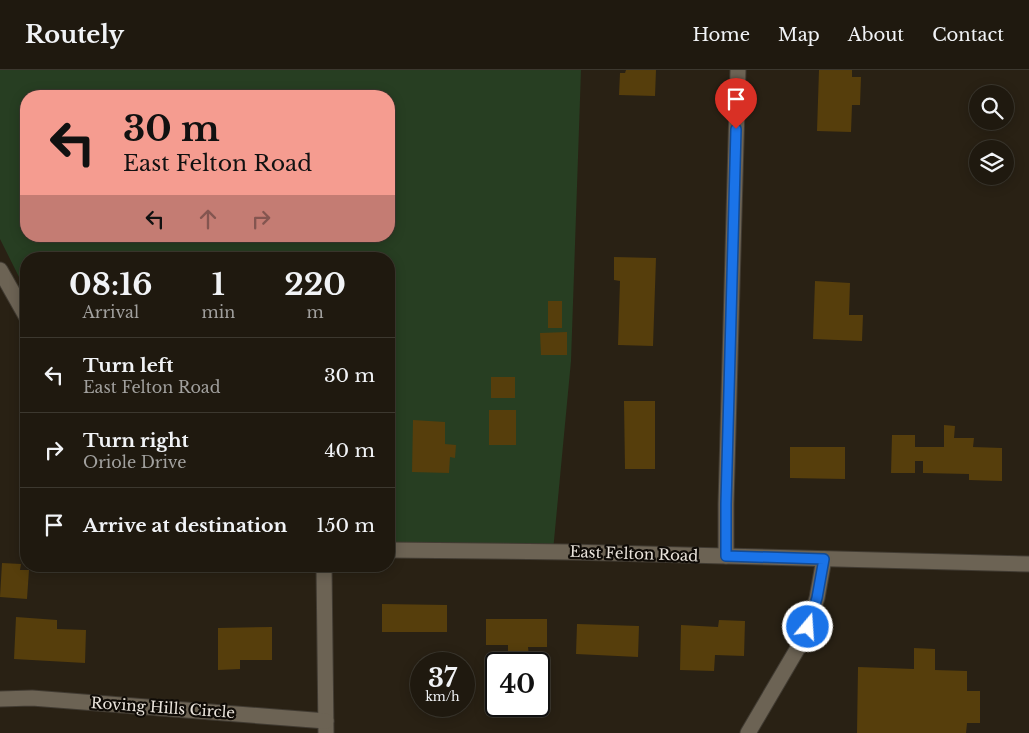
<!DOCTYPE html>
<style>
body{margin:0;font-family:"Libre Baskerville",serif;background:#2c261d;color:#f1f3f6;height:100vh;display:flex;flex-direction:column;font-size:19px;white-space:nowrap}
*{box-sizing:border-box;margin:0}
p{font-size:16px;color:#a1a09e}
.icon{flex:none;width:28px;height:28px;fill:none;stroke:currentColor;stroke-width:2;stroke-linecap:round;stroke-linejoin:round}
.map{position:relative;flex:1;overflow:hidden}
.panel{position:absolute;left:20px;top:182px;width:375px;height:320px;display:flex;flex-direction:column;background:#1f190f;border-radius:20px;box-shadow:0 2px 12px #0003,0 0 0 1px #3c382f}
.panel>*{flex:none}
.guide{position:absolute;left:20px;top:20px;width:375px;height:152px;border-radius:20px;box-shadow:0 2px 12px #0003,0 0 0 1px #3c382f;background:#f59c90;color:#111;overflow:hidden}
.fabs{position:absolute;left:969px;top:15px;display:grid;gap:10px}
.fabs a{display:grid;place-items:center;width:45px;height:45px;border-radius:50%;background:#1f190f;box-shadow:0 2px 12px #0003,0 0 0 1px #3c382f;font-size:25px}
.speed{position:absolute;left:410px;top:582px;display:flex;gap:10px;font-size:25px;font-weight:700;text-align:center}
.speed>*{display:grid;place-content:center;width:65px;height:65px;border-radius:50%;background:#1f190f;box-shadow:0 2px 12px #0003,0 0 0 1px #3c382f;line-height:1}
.speed small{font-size:12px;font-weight:400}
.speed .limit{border:2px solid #111;border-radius:8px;background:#fff;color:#111}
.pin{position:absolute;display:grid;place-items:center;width:42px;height:42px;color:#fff;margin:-51px -21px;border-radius:50% 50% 50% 0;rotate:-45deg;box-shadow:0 0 5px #0007}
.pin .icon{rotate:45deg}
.me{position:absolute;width:55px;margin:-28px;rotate:18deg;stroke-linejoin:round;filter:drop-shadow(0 0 4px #0008)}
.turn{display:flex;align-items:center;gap:18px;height:105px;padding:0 20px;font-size:22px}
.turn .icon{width:65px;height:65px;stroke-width:2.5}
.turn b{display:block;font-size:35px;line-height:42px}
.lanes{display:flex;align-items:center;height:48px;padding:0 20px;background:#0003;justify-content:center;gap:25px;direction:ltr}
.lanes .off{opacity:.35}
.eta{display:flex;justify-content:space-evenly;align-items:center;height:85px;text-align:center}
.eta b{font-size:30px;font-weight:700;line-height:35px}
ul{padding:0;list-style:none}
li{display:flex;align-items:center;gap:15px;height:75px;padding:0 20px;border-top:1px solid #3c382f}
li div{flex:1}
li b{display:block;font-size:19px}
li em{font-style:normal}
header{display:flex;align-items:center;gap:30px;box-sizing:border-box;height:70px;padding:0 25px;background:#1f190f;border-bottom:1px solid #3c382f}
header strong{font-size:24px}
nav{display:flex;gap:28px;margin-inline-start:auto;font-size:18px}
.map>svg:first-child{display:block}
</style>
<header>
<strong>Routely</strong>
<nav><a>Home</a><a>Map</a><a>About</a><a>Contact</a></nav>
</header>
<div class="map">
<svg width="1029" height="663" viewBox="0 0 1029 663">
<rect width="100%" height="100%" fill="#292114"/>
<path fill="#273e22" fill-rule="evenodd" d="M0,0H581L571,291L553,481L389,480V189H26V221L0,169ZM26,26H389V166H26Z"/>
<g fill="#563e0c">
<polygon points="626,0 656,0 655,26 619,25 620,3 625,3"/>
<polygon points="819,0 852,0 852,7 861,7 860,35 852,35 851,62 817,61"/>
<polygon points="614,187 656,188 653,276 618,275 620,211 614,210"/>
<polygon points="815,211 850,213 849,245 863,245 862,271 813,269"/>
<rect x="548" y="231" width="14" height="27"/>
<polygon points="567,262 567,285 541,285 540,263"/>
<rect x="491" y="307" width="24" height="21"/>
<polygon points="624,331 655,331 655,399 625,399"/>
<rect x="489" y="340" width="27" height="35"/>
<polygon points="413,350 445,352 445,374 456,375 455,388 450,387 449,403 412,402"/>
<polygon points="944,355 955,356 954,368 974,368 973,377 1002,378 1002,411 969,410 969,404 923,403 923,391 915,391 915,403 891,403 892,365 915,365 915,377 944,377"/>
<polygon points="790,377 845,377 845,409 790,408"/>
<polygon points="2,493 21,494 20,500 29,500 27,529 0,527"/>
<polygon points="382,534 447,535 447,562 382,562"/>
<polygon points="16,547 57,550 57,559 86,560 85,593 14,589"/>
<polygon points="486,549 547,549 547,577 528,577 529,586 508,587 508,575 486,575"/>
<polygon points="719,550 745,551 744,586 715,585 714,601 680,600 681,555 718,557"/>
<polygon points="577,554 639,556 638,587 576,584"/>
<polygon points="272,557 272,590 240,590 240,599 218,600 218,558"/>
<polygon points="914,578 935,579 935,600 967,601 967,621 980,621 980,653 967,653 966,663 857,663 858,597 914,599"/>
</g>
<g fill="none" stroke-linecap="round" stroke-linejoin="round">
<g stroke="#413b32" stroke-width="17">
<g id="street">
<polyline points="726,486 726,434 738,0"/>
<polyline points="324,496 326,663"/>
<polyline points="0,629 32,628 326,651"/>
</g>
</g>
<g stroke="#413b32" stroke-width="17">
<g id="secondary">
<polyline points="0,200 26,246"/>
<polyline points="389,480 568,482 1029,494"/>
<polyline points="748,663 802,571 817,528 824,489"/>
</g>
</g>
<use href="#street" stroke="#6c6354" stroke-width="15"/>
<use href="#secondary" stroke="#6c6354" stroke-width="15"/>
</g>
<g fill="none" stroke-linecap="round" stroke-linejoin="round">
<g stroke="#114b97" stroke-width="12">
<polyline id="route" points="736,59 726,434 726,486 824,489 817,528 808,557"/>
</g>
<use href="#route" stroke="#1a73e8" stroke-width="9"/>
</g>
<g text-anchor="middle" stroke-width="4.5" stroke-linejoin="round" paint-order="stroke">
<g font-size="15" fill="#eae4dc" stroke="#0f0b06">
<text transform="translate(634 484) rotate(2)" y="5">East Felton Road</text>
<text transform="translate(163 638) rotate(4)" y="5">Roving Hills Circle</text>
</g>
</g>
</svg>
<div class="fabs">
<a><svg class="icon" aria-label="search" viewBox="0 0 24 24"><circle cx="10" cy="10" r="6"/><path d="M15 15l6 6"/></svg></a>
<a><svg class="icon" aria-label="layers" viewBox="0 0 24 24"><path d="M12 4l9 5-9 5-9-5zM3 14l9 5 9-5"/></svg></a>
</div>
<div class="speed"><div>37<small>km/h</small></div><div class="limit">40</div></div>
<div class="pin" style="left:736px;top:59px;background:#d93025"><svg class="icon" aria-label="arrive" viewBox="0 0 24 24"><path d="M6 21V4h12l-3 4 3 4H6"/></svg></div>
<svg class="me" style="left:808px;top:557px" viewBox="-20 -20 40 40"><circle r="17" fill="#1a73e8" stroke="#fff" stroke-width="3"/><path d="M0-11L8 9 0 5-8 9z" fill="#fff"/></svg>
<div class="guide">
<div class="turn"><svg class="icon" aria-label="left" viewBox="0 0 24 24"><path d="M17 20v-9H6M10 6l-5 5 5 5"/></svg><div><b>30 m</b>East Felton Road</div></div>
<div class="lanes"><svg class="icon" aria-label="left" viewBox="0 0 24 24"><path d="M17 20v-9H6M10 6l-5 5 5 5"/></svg><svg class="icon off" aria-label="ahead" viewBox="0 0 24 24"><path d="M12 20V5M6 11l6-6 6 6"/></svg><svg class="icon off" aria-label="right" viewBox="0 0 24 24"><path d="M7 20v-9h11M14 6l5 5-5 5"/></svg></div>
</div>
<section class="panel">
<div class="eta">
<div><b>08:16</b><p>Arrival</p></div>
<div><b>1</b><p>min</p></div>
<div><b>220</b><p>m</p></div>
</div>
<ul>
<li><svg class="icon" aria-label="left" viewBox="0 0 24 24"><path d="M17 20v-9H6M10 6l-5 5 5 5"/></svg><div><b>Turn left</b><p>East Felton Road</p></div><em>30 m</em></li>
<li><svg class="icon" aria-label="right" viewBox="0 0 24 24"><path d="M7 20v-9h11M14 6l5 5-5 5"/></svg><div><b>Turn right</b><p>Oriole Drive</p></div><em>40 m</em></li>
<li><svg class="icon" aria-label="arrive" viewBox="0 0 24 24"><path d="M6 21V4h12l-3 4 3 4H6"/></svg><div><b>Arrive at destination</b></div><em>150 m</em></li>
</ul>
</section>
</div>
